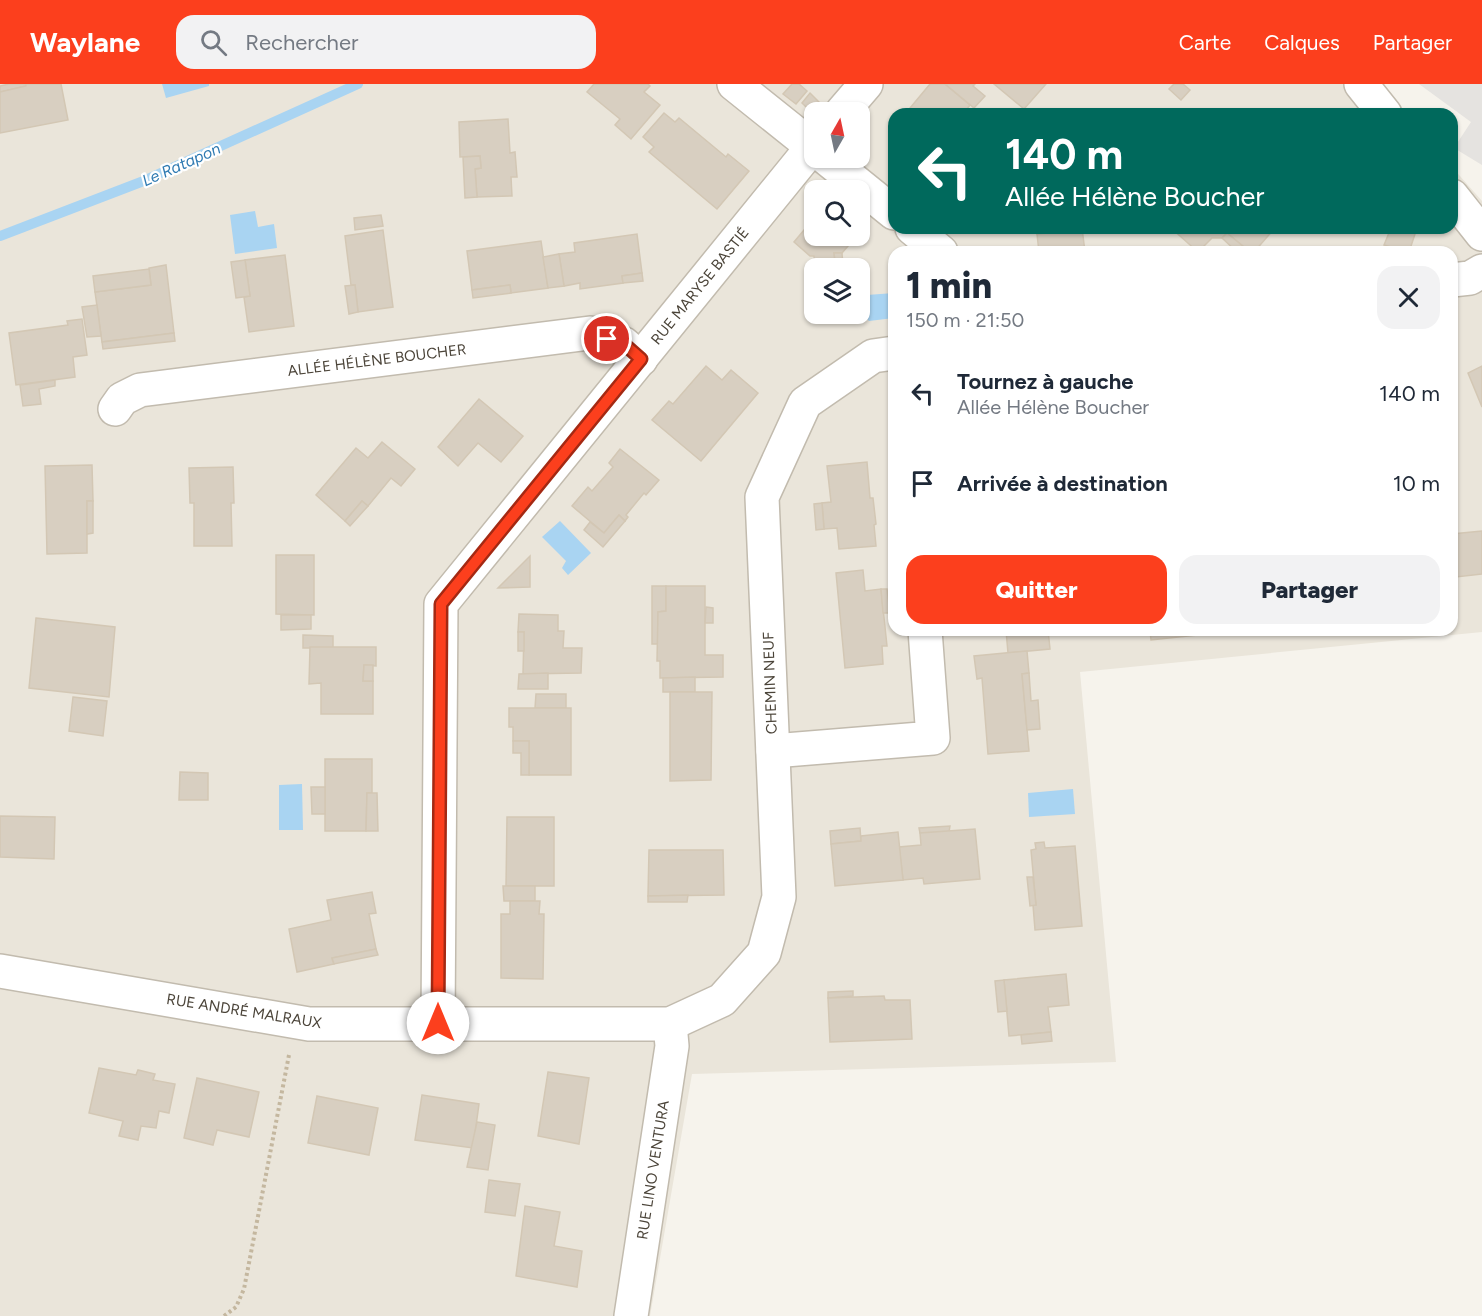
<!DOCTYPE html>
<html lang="fr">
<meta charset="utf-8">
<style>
body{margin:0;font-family:Figtree,sans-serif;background:#f2f2f3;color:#1f2937;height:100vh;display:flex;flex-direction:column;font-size:22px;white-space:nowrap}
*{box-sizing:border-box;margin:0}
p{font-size:20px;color:#747a83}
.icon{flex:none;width:33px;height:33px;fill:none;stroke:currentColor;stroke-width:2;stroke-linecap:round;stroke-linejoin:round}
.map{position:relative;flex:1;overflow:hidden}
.sheet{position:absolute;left:888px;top:162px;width:570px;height:390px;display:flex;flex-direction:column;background:#fff;border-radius:18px;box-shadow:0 2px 4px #0004}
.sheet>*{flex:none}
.hud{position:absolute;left:888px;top:24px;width:570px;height:126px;border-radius:18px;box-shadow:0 2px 4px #0004;background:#00695c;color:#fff;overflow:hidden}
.needle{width:39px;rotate:9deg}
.buttons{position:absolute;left:804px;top:18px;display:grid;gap:12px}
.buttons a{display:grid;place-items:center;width:66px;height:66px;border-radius:12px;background:#fff;box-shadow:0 2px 4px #0004;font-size:30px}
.pin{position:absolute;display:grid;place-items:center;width:51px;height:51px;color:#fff;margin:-26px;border:3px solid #fff;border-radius:50%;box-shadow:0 2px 6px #0007}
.me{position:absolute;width:66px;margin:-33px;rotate:0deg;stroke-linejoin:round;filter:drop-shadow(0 0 4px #0008)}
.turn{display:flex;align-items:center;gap:21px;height:126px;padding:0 18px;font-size:27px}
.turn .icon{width:78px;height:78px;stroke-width:2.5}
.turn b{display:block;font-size:42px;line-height:51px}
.round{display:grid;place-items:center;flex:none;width:63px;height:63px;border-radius:18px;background:#f2f2f3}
.headline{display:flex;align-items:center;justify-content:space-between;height:102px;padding:0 18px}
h1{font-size:36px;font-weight:800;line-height:45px}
.action{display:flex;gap:12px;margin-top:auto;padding:12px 18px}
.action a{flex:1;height:69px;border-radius:18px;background:#fc3f1d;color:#fff;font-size:24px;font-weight:800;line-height:69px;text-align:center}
.action a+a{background:#f2f2f3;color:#1f2937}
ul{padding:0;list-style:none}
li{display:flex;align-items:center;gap:18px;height:90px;padding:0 18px}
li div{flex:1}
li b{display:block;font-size:22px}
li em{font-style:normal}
header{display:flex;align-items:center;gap:36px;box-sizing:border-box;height:84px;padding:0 30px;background:#fc3f1d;color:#fff}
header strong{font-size:28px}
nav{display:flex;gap:33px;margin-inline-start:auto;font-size:21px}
.search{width:420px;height:54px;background:#f2f2f3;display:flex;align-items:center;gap:15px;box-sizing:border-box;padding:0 21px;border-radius:18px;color:#747a83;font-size:22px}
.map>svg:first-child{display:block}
</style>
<header>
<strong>Waylane</strong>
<div class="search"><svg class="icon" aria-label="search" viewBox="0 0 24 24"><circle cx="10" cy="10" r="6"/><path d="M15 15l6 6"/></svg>Rechercher</div>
<nav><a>Carte</a><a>Calques</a><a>Partager</a></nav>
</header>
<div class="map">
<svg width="1482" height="1232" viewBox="0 0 1482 1232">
<rect width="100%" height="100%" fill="#f6f3ec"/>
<path fill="#eae5da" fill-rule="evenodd" d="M0,0H1376L1404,30H894V144H1452V83L1482,117V548L1080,588L1116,978L692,990L650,1232H0ZM814,28H860V74H814ZM814,106H860V152H814ZM894,168H1452V546H894ZM814,184H860V230H814Z"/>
<polygon fill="#e5e3e0" points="1419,0 1482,0 1482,81 1454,64 1471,38"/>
<g fill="#a9d4f2">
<polygon points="162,0 209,0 209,2 166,14"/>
<polygon points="255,127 258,143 274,140 277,164 235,170 230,131"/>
<polygon points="894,209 894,234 869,237 866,234 864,215 867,211"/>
<polygon points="560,437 591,469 568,491 562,484 566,477 542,453"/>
<polygon points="302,700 303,746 279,746 279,701"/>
<polygon points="1073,705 1075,730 1029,733 1028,709"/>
</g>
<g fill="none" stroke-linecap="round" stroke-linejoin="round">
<polyline stroke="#a9d4f2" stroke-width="10" points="0,152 141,98 358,0"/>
</g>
<g fill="#d8cfc1" stroke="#d3c7b4" stroke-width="1.5">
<polygon points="9,0 26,0 26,2 0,8 0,2"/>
<polygon points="26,0 61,0 68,36 0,49 0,8 26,2"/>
<polygon points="594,0 648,0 650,2 644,8 660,21 631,55 615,41 620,35 587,8"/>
<polygon points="792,0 799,0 807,7 796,20 783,10"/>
<polygon points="930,0 945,0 970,21 963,30 905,30"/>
<polygon points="945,0 975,0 973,2 985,12 974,24"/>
<polygon points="994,0 1046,0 1024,25"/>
<polygon points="1174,0 1183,0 1190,6 1181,16 1169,5"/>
<polygon points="810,9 819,18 811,28 802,19"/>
<polygon points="664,29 675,38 679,34 726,73 728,70 749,87 717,125 649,68 654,63 643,53"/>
<polygon points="508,35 510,69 515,68 517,93 511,93 512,112 477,113 475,85 481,84 480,72 460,73 459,38"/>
<polygon points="480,72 481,84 475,85 477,113 465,114 463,73"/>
<polygon points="381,131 383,142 355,146 354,134"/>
<polygon points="814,134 814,152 851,152 855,154 842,169 834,169 836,184 850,182 850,184 815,184 814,172 810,172 794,158"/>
<polygon points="1036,144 1047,144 1048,149 1037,150"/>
<polygon points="1047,144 1082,144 1085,168 1039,168 1037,150 1048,149"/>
<polygon points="1171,144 1275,144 1254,168 1250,168 1227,149 1222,154 1212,154 1198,168"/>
<polygon points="1391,144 1417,144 1409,168 1384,161"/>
<polygon points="383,146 393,223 358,228 355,201 351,201 345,152"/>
<polygon points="1227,149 1250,168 1237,168 1222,154"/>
<polygon points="637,150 642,189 622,192 623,199 580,205 580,199 564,202 559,170 575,168 574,159"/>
<polygon points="541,157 548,204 511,209 510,201 472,206 467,167"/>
<polygon points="834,169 842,169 843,183 836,184"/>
<polygon points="559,170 564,202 548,204 543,173"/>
<polygon points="285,171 294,242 249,248 244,213 250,212 245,176"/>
<polygon points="245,176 250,212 236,214 231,178"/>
<polygon points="166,181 174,249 102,258 95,208 151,201 149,184"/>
<polygon points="149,185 151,201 95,208 93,192"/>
<polygon points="814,186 814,221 809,222 805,188"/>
<polygon points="642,189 643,197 623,199 622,192"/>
<polygon points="355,201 358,228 349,230 345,202"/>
<polygon points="510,201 511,209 473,214 472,206"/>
<polygon points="97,221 101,252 87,253 82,223"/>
<polygon points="814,221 814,230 823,230 824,232 810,234 809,222"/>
<polygon points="82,235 87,271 73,273 75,293 16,301 9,249 68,241 67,237"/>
<polygon points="174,249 175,257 103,265 102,258"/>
<polygon points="706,282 722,296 731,286 758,309 701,377 652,336 669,317 673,320"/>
<polygon points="1482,282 1482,323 1468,289"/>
<polygon points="55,296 55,302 39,305 41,320 23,322 20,301"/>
<polygon points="479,315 523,352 501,378 478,359 458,382 438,363"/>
<polygon points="382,358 415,385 401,402 391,394 368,422 362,417 345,437 316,411 356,364 368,374"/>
<polygon points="620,365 659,396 646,411 644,409 626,431 628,433 625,437 619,431 604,449 572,422 588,403 592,407 613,383 609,379"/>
<polygon points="867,378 870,414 873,414 876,440 874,441 876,462 839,465 837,444 824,445 822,419 831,418 827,382"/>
<polygon points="92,381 93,417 87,417 87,469 47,470 45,382"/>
<polygon points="233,383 234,419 231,419 232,462 194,462 194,419 190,419 189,384"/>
<polygon points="87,417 93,417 93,449 87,450"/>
<polygon points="362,417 368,422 350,442 345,437"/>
<polygon points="822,419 824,445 816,446 814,420"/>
<polygon points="619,431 625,437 603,463 584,446 590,438 604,449"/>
<polygon points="1482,447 1482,490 1456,493 1452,450"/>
<polygon points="276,471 314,471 314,531 276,530"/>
<polygon points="530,472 530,503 498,504"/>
<polygon points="863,486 865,507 881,505 887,562 882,562 883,580 845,584 836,489"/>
<polygon points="652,502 666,502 666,527 658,528 658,560 652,560"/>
<polygon points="666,502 705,502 705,571 723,571 723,593 660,594 660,577 657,577 658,528 666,527"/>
<polygon points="881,505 887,505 890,529 883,529"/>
<polygon points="706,523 713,524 713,539 705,539"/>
<polygon points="519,530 558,531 558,547 564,547 563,564 582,564 581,589 523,590 524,548 518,548"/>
<polygon points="281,531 311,531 311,545 281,546"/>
<polygon points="36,534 115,543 109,613 29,604"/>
<polygon points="1006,546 1048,546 1050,565 1008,569"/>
<polygon points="1150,546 1197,546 1197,551 1151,556"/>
<rect x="518" y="548" width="6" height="19"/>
<polygon points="303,551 333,552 333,564 303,564"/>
<polygon points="310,563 376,563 376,582 364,581 363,597 373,597 373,630 321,630 321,599 309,600"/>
<polygon points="1027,567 1029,589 1022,590 1029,667 988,670 982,594 977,595 974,572"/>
<polygon points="364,581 373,581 373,597 363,597"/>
<polygon points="548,589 548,605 518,605 519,590"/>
<polygon points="1029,589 1031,617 1038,616 1040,645 1027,646 1022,590"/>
<polygon points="695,593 695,608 663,608 663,594"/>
<polygon points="670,608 712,608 711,696 670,697"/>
<polygon points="536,610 566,610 566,624 535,624"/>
<polygon points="73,613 107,617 103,652 69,647"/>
<polygon points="509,624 571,624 571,691 529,691 529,657 513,657 513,643 509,643"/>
<polygon points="513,657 529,657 529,691 521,691 521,669 513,669"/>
<polygon points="325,675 372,675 372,709 367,709 366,747 325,747"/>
<polygon points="180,688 208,689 208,716 179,716"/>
<polygon points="311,703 325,703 325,730 312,730"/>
<polygon points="367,709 377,709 378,747 366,747"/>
<polygon points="0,732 55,733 54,775 0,773"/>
<polygon points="507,733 554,733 554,802 506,802"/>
<polygon points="950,742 949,748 920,749 919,744"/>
<polygon points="860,744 861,757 831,760 830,747"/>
<polygon points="975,745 980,795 924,800 923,794 903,796 899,763 921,761 920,749"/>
<polygon points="898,748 903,796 835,802 831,760 861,757 861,752"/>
<polygon points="1044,758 1045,764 1075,762 1082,842 1035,846 1033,821 1036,821 1031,766 1036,765 1035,759"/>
<polygon points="649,766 723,766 724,811 648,812"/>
<polygon points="1027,793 1033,793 1036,821 1030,822"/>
<polygon points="503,802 535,802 535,817 504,817"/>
<polygon points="372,808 376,829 369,830 376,865 332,874 334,880 297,888 289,845 331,836 327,816"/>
<polygon points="688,811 687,818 648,818 648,812"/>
<polygon points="510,817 540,817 539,830 544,830 543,895 501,894 501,830 510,830"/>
<polygon points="376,865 378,871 334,880 332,874"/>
<polygon points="1066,890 1069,921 1048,923 1051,948 1009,952 1004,896"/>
<polygon points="1004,896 1007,927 998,928 995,897"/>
<polygon points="853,907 853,912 828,914 828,908"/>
<polygon points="884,912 885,916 910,916 912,955 830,958 828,914"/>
<polygon points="1051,948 1052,957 1022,960 1021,951"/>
<polygon points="99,984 136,991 138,986 155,990 153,996 175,1000 169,1029 159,1027 156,1044 141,1042 138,1056 119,1052 123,1037 89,1029"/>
<polygon points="548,988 589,994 579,1060 538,1052"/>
<polygon points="197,994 259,1008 249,1053 217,1046 213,1061 184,1054"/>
<polygon points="422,1011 479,1020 473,1064 415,1056"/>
<polygon points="317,1012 378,1024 369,1071 308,1059"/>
<polygon points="477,1038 495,1041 488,1086 467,1083"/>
<polygon points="489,1096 520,1100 515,1132 485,1128"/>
<polygon points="525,1122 560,1128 554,1162 582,1167 577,1203 516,1192"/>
</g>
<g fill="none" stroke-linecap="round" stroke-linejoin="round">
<g stroke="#c2bbae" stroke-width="36">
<g id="minor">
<polyline points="734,0 814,64"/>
<polyline points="1361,0 1385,30"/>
<polyline points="842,28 866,0"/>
<polyline points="826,74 894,129"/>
<polyline points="1452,112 1482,150"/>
<polyline points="912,144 941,168"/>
<polyline points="1452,196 1470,194 1482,187"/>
<polyline points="115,325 122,315 140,306 590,249 624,260 641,275"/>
<polyline points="773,667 933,654 925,546"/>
<polyline points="0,887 309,940 670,940 722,916 764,869 779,813 762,413 805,319 873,272 894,269"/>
<polyline points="438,939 441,520 814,61"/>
<polyline points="631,1232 672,962 670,940"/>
</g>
</g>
<polyline stroke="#c4b79f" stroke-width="4" stroke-dasharray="3 3" stroke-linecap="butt" points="224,1232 236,1223 244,1205 289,971"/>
<use href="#minor" stroke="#fff" stroke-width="33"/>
</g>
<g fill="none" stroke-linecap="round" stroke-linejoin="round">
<g stroke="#a42913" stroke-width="15">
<polyline id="route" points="438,939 441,520 641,275 624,260 607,255"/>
</g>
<use href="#route" stroke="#fc3f1d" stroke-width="10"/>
</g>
<g text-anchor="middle" stroke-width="4.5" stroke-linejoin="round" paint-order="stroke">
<g font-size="15" fill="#4b4439" stroke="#fff">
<text transform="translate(700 202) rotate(-51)" y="5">RUE MARYSE BASTIÉ</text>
<text transform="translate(377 276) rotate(-7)" y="5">ALLÉE HÉLÈNE BOUCHER</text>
<text transform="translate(770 599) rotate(-92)" y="5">CHEMIN NEUF</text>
<text transform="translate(244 927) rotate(9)" y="5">RUE ANDRÉ MALRAUX</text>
<text transform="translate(653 1086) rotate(-81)" y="5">RUE LINO VENTURA</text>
</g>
<g font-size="16" font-style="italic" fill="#2e7ab2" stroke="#fff">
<text transform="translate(181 80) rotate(-24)" y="6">Le Ratapon</text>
</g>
</g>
</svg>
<div class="buttons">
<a><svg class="needle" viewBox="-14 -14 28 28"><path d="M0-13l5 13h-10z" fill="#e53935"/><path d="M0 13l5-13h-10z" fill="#747a83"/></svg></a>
<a><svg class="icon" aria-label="search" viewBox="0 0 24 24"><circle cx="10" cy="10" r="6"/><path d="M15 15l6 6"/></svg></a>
<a><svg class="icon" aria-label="layers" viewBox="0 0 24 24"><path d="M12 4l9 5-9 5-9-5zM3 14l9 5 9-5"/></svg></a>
</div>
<div class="pin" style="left:607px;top:255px;background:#d93025"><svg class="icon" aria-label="arrive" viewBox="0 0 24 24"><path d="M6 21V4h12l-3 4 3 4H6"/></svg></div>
<svg class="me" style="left:438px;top:939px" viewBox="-20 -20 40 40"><circle r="19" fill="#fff"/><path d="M0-13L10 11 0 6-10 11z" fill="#fc3f1d"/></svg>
<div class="hud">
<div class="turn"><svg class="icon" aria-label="left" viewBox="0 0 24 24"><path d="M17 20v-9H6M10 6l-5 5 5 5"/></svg><div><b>140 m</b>Allée Hélène Boucher</div></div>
</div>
<section class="sheet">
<div class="headline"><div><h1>1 min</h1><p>150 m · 21:50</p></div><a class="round"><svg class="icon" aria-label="close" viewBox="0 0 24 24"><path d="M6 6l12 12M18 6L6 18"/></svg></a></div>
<ul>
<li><svg class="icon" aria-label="left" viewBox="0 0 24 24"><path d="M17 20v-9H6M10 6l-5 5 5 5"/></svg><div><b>Tournez à gauche</b><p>Allée Hélène Boucher</p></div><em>140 m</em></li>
<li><svg class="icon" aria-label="arrive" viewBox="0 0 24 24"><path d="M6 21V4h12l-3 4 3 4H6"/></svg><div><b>Arrivée à destination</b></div><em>10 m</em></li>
</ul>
<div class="action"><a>Quitter</a><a>Partager</a></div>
</section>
</div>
